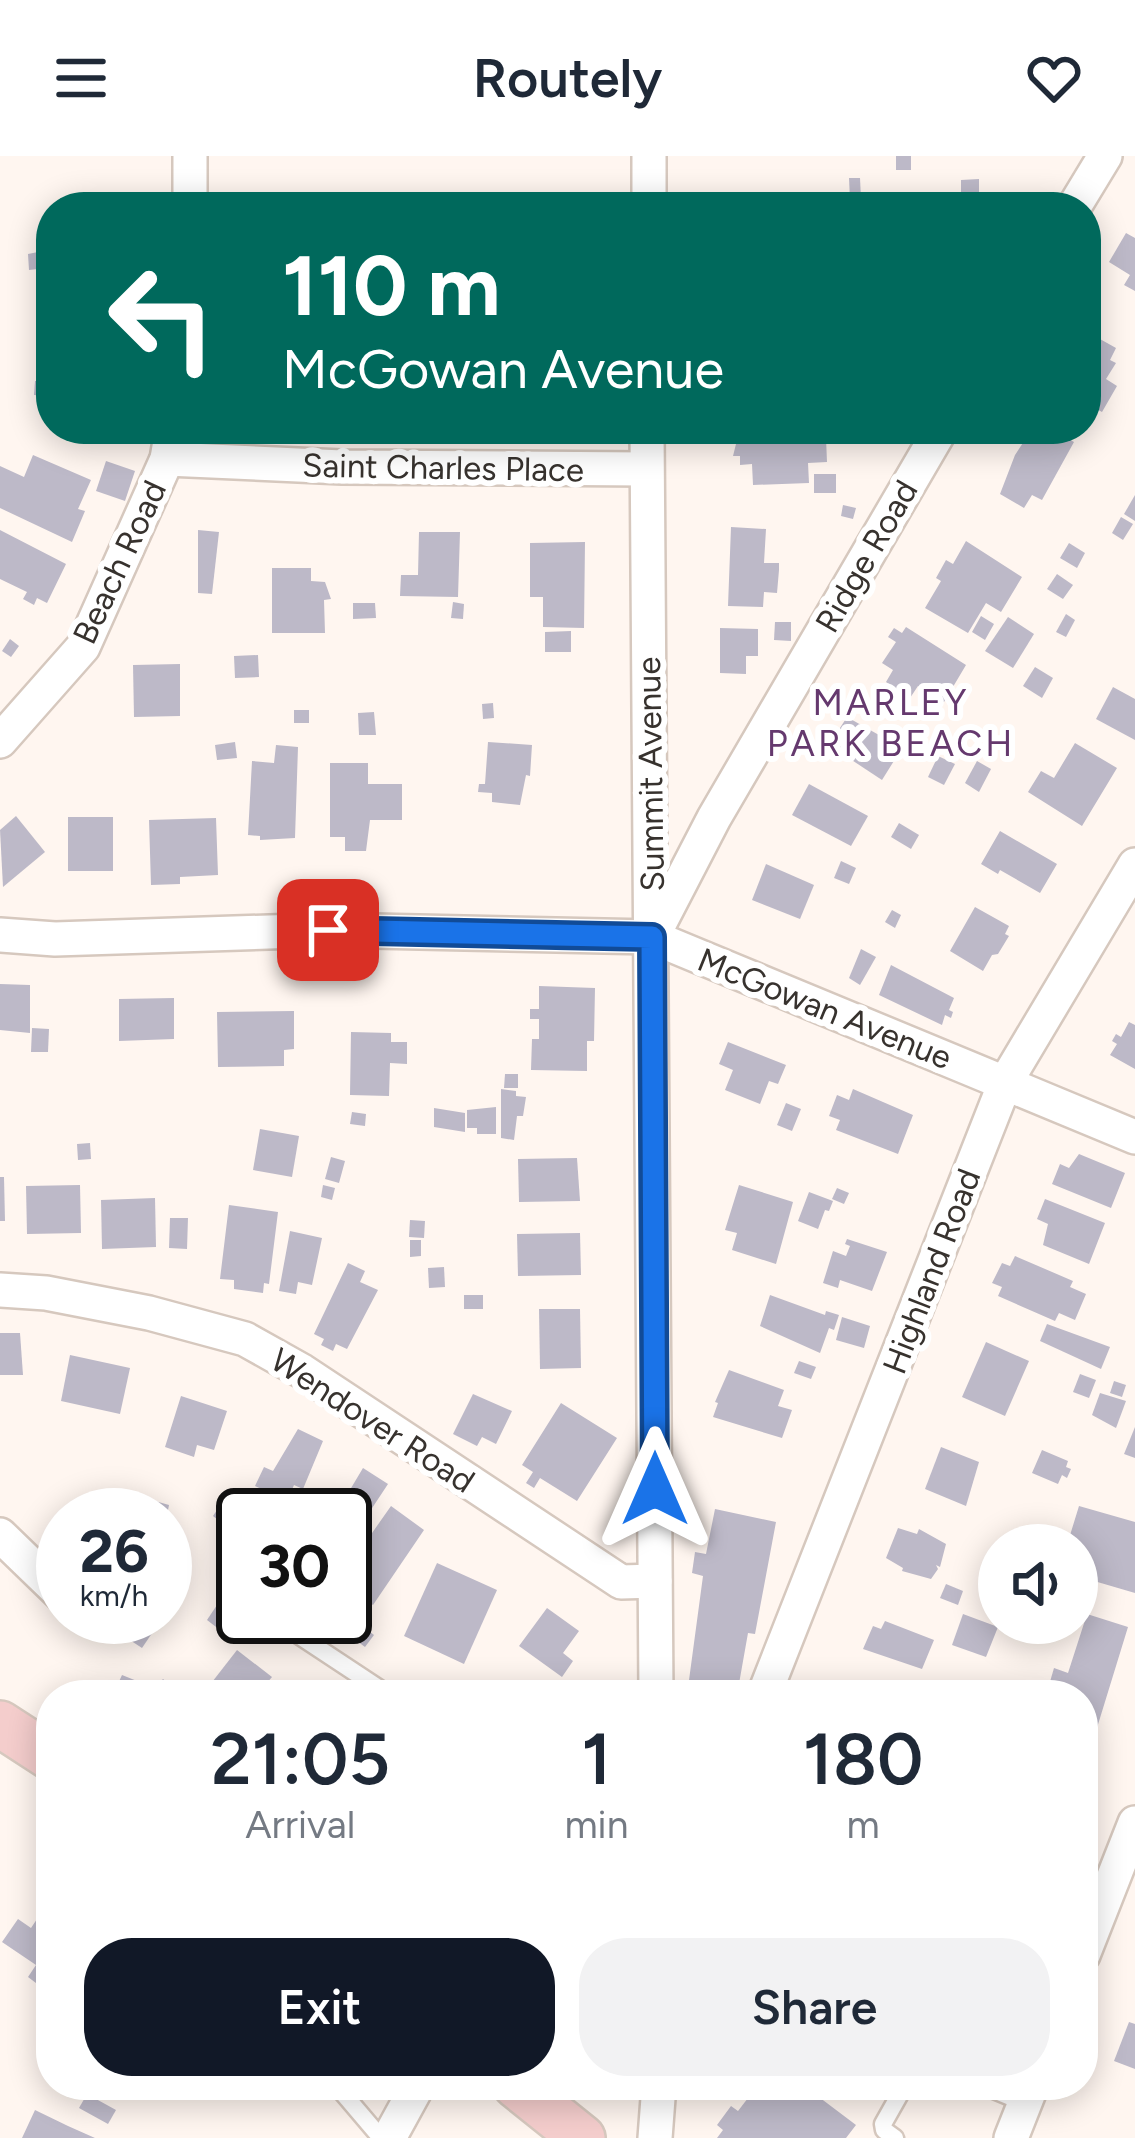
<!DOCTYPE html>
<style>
body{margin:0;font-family:Figtree,sans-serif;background:#f2f2f3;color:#1f2937;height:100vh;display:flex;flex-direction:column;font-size:45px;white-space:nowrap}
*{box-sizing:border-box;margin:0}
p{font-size:39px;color:#747a83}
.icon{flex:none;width:66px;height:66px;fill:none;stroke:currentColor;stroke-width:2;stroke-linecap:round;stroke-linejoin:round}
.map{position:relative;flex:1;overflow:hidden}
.drawer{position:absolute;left:36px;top:1524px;width:1062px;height:420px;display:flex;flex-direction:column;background:#fff;border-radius:48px;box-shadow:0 6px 30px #0003}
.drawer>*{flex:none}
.guide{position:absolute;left:36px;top:36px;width:1065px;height:252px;border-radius:48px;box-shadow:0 6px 30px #0003;background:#00695c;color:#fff;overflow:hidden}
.buttons{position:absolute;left:978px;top:1368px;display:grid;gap:24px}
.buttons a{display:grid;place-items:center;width:120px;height:120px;border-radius:50%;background:#fff;box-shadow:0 6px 30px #0003;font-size:60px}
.speed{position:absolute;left:36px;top:1332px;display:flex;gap:24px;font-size:60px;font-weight:700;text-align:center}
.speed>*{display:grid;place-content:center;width:156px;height:156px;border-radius:50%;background:#fff;box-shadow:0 6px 30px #0003;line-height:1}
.speed small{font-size:30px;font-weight:400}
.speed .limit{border:6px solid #111;border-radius:18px;background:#fff;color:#111}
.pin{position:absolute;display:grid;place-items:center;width:102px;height:102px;color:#fff;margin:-51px;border-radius:24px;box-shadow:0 6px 18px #0006}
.me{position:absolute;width:132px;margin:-66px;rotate:0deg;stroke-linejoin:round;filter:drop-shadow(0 0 9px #0008)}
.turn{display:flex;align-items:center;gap:42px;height:252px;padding:0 48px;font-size:54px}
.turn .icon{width:156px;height:156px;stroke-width:2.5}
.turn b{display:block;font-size:84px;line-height:102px}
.eta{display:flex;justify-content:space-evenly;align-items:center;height:204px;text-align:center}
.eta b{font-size:72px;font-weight:600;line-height:84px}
.button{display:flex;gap:24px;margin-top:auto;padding:24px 48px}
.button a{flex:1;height:138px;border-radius:48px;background:#111827;color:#fff;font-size:48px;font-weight:600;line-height:138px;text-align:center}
.button a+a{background:#f2f2f3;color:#1f2937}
header{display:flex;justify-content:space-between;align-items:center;height:156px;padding:0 48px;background:#fff;font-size:54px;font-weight:600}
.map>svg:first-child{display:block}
</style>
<header><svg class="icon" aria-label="menu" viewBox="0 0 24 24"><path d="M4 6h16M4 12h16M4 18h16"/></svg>Routely<svg class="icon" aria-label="heart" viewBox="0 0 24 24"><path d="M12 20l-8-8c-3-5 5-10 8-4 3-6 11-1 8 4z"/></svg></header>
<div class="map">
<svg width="1135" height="1982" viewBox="0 0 1135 1982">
<rect width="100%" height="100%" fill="#fff6f0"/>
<g fill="#bdb9c8">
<rect x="896" y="0" width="15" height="14"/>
<polygon points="849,22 860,22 861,43 850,44"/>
<polygon points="979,23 979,36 961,36 961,24"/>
<polygon points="131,41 131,51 60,51 60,42"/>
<polygon points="1126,77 1135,82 1135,135 1124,129 1130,119 1109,106"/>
<polygon points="38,96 51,96 51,139 42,139 38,113 29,114 28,98"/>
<polygon points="1091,178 1116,192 1110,204 1116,207 1106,223 1117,230 1102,256 1086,247 1086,186"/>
<polygon points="35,225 46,225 44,240 34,239"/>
<polygon points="751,273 808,273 808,283 826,282 827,306 808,307 809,327 753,329 752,308 740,309 740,300 733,300 737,284 751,284"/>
<polygon points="842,273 885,273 885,279 842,278"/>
<polygon points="1032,273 1051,273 1074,286 1042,344 1032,339 1024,352 1000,338 1015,299"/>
<polygon points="33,299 91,324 78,353 85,355 72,386 0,352 0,310 24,321"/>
<polygon points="106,305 135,315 125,345 96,335"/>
<rect x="814" y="318" width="22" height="19"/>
<polygon points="1135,339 1135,365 1124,358"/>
<polygon points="843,349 856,352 853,363 841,360"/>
<polygon points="1121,361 1133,368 1123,384 1112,377"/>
<polygon points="731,371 766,373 764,407 779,407 779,414 777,437 764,436 763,451 728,450"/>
<polygon points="0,374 66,408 47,447 37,442 34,449 23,443 27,436 0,423"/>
<polygon points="198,374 219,376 212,438 198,437"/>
<polygon points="419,376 460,376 458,441 400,440 401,419 418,419"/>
<polygon points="966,385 1022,421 1001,456 986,447 968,477 925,452 941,425 936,422 946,404 953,408"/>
<polygon points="585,386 584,472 543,471 543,441 530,441 530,387"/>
<polygon points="1069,387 1085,397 1077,412 1060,402"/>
<polygon points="272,412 311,412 311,425 325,426 331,443 324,444 325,477 272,477"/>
<polygon points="1057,418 1073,429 1063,443 1047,433"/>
<polygon points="453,446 464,448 463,463 451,462"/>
<polygon points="353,447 375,447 376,462 353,463"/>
<polygon points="1066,458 1075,464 1066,481 1056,476"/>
<polygon points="981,460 994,468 985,484 972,476"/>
<polygon points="1008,461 1034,478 1013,512 985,495"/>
<polygon points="775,466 791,466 791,485 774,484"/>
<polygon points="906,471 966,509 944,546 918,530 910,542 886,526 893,514 882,507 896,486 888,481 894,472 902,477"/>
<polygon points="720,472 758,473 758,500 746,500 746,518 720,517"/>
<polygon points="571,475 571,496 545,496 545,476"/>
<polygon points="10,483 19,490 11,501 2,495"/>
<polygon points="258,499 259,521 235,522 234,500"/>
<polygon points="180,508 180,560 134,561 133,509"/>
<polygon points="1035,511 1053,522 1042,542 1023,530"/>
<polygon points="1113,531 1135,543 1135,584 1096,563"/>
<polygon points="493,547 494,562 483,563 482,548"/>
<rect x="294" y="554" width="15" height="13"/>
<polygon points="374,556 376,579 359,579 358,557"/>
<polygon points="847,561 902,592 882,624 829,589"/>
<polygon points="235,586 237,602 217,604 215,589"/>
<polygon points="488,586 532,589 530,620 526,619 520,649 492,646 492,637 478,636 479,628 485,628"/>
<polygon points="1075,587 1117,612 1082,670 1028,636 1041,615 1054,622"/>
<polygon points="276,589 298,591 295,682 260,684 260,680 248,679 252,605 274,607"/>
<polygon points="938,600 955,608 944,629 928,621"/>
<polygon points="977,605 991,613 979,636 965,627"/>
<polygon points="330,607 368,607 368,628 402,628 402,664 370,664 366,695 345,695 345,681 330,681"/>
<polygon points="809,628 868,660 851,690 792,659"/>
<polygon points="16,660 45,696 3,731 0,674"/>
<rect x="68" y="661" width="45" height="54"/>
<polygon points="216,662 218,719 180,721 180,728 151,729 149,664"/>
<polygon points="899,667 919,679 911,693 891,681"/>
<polygon points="1000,675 1057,708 1040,737 1000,714 998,718 981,708"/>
<polygon points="841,705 856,712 849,728 834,722"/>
<polygon points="766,708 814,729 800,763 752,744"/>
<polygon points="975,751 1009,770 1005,778 1009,780 998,798 992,799 983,815 950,795"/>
<polygon points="892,754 901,759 895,772 885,766"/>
<polygon points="861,793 876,801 860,829 849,822"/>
<polygon points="891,809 954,842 949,854 953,856 951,862 945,859 942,869 879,839"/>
<polygon points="0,828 30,829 30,877 0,874"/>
<polygon points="539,830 595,832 594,885 587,885 587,915 531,914 532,883 539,883 539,863 530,863 530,853 539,853"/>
<polygon points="174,842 174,883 119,885 119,843"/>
<polygon points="294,855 294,893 284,894 284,910 218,911 217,856"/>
<polygon points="1129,866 1135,869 1135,913 1110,899 1117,888 1112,885 1116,878 1121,881"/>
<polygon points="32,872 49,873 48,896 31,896"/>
<polygon points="351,876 391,877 391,886 407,886 407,908 390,907 389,940 350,939"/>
<polygon points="728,886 786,909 778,928 769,925 760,948 725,934 733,914 719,908"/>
<polygon points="505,918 518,918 518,932 504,932"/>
<polygon points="501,933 516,935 516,940 526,941 523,960 517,960 514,984 501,982"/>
<polygon points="853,933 913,959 898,998 836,974 840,964 829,960 837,939 849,944"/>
<polygon points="786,947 801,953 792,975 777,969"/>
<polygon points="496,951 496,978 477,978 477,972 467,972 467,954"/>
<polygon points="434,952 465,957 465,976 434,971"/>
<polygon points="352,956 366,958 365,970 350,968"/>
<polygon points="260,973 299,980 292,1021 253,1014"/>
<polygon points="90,987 91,1003 78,1004 77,988"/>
<polygon points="1079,998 1125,1017 1111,1052 1052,1028 1060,1008 1069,1012"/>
<polygon points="331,1001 345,1005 339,1027 325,1023"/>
<polygon points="577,1002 580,1045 519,1046 518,1003"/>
<polygon points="0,1021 4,1021 5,1065 0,1065"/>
<polygon points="80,1029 81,1077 27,1078 26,1030"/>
<polygon points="323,1029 335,1032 332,1044 321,1041"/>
<polygon points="739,1029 793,1046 776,1108 732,1094 737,1077 725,1074"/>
<polygon points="837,1032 849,1037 844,1048 832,1043"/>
<polygon points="809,1036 833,1045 829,1055 825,1054 818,1073 798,1065"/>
<polygon points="155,1042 156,1091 102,1093 101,1044"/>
<polygon points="1045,1043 1105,1067 1089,1108 1043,1089 1048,1068 1037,1063"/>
<polygon points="229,1049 278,1056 269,1128 264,1127 263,1137 234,1133 234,1124 220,1123"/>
<polygon points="170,1062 188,1062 187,1093 169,1092"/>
<polygon points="410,1064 425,1065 424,1082 409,1081"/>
<polygon points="290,1075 322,1082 312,1129 298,1126 296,1138 279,1135"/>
<polygon points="580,1077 581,1119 518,1120 517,1078"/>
<polygon points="847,1083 887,1096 872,1135 840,1124 838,1132 823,1127 833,1095 846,1100 850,1090 845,1088"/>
<polygon points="410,1084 421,1084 421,1100 410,1101"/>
<polygon points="1015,1100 1073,1125 1070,1131 1086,1138 1075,1164 1059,1157 1055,1165 998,1140 1002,1131 992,1127 1002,1107 1010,1110"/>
<polygon points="348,1107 365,1115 360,1126 378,1134 347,1193 336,1188 333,1195 321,1189 324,1183 314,1178"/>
<polygon points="444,1111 445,1131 429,1132 428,1112"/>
<rect x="464" y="1139" width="19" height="14"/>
<polygon points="770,1139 825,1159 826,1155 839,1159 834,1174 829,1172 820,1197 760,1170"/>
<polygon points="539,1153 580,1153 581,1212 540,1213"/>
<polygon points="842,1161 870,1170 864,1192 836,1184"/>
<polygon points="1047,1168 1110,1191 1101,1213 1040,1185"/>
<polygon points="0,1177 20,1177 23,1219 0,1219"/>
<polygon points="986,1186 1029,1205 1005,1260 962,1241"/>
<polygon points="70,1199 130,1212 120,1258 61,1245"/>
<polygon points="799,1205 816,1211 811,1223 794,1217"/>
<polygon points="729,1214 784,1234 778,1250 792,1254 782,1282 713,1261 718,1247 715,1246"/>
<polygon points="1080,1218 1096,1224 1089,1242 1073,1236"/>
<polygon points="1114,1225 1126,1229 1122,1241 1110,1237"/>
<polygon points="1100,1237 1126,1245 1116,1272 1092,1259"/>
<polygon points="473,1238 512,1255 496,1288 482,1281 477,1290 453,1278"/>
<polygon points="181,1240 227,1255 214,1294 197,1289 194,1301 165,1291"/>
<polygon points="561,1247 617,1282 577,1345 540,1322 534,1332 526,1327 533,1316 522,1309"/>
<polygon points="1135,1271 1135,1302 1124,1298"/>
<polygon points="298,1273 323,1285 303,1333 294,1329 287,1345 255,1330 264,1311 273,1315"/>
<polygon points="941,1291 979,1306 966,1350 925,1333"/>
<polygon points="1042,1294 1068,1305 1066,1311 1071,1313 1067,1322 1062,1319 1058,1328 1032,1317"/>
<polygon points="363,1312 388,1328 345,1393 345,1359 335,1359"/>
<polygon points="155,1345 169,1349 167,1359 152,1359"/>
<polygon points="221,1348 235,1359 227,1371 213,1360"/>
<polygon points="391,1350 424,1374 373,1449 346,1430 358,1411 351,1407"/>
<polygon points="1079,1350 1135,1366 1135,1437 1077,1420 1077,1389 1067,1389"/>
<polygon points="715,1353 776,1366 755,1478 748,1477 737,1539 687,1539 703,1420 692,1417 695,1396 706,1398"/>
<polygon points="898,1372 917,1378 919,1373 946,1388 940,1411 936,1409 938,1413 931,1423 902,1415 903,1412 886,1402"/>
<polygon points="437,1407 497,1434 464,1508 404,1480"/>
<polygon points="946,1428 963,1435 958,1449 940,1442"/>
<polygon points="221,1443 235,1452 220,1474 207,1464"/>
<polygon points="547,1452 579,1475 563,1497 573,1505 562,1521 519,1490"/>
<polygon points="963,1458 998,1471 986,1501 952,1489"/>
<polygon points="1087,1458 1128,1471 1092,1588 1083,1585 1083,1539 1047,1536 1054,1512 1068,1517"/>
<polygon points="108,1461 163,1461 142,1492 104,1467"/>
<polygon points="356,1465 374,1479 365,1491 346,1477"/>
<polygon points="885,1465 934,1484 922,1513 863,1493 873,1470 881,1473"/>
<polygon points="237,1494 272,1521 257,1539 202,1539"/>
<polygon points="122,1519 137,1525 131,1539 115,1534"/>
<polygon points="163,1523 176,1534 171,1539 149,1539"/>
<polygon points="51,1742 51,1826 46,1823 40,1830 28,1821 36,1809 2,1786 18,1763 31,1772"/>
<polygon points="1129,1866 1135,1868 1135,1913 1114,1905"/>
<polygon points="758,1929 803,1929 856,1969 846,1982 717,1982 723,1974 717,1969 731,1950 738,1955"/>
<polygon points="87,1938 116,1954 108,1968 79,1952"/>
<polygon points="35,1954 68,1970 95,1982 22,1982"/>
</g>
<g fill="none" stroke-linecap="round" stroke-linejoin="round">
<g stroke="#d6c8be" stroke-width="21">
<g id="service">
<polyline points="271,1461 389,1539"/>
<polyline points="336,1929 381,1982"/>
<polyline points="982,1929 1025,1947"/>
<polyline points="895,1982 884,1974 883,1968 905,1929"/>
</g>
</g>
<g stroke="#d6c8be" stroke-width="38">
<g id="minor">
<polyline points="190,0 190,51"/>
<polyline points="649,51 649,0"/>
<polyline points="1074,51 1105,0"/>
<polyline points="647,273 656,1539"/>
<polyline points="167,303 342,311 646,313"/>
<polyline points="0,585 83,491 167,303 172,273"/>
<polyline points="656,774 714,662 941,273"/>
<polyline points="0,779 55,783 328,774 652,781 1135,981"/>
<polyline points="0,1134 46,1137 149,1157 245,1183 302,1215 621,1426 655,1425"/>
<polyline points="0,1379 63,1440"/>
<polyline points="764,1539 1005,927 1135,709"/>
<polyline points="1083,1799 1135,1667"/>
<polyline points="389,1982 418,1929"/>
<polyline points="655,1982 659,1929"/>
<polyline points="1011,1982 1032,1929"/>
</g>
</g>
<g stroke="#d6c8be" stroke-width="50">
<g id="secondary">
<polyline points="0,1568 51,1601"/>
<polyline points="516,1929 582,1982"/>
</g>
</g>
<use href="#service" stroke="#fff" stroke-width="16"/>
<use href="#minor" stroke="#fff" stroke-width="33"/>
<use href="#secondary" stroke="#f4cdcc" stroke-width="45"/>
</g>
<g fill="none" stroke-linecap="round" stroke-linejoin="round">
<g stroke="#114b97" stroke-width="30">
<polyline id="route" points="328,774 652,781 655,1333"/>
</g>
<use href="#route" stroke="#1a73e8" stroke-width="21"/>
</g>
<g text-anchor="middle" stroke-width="12" stroke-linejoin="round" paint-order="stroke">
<g font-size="33" fill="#37322e" stroke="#fff">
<text transform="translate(443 311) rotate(1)" y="12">Saint Charles Place</text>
<text transform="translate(866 400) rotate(-60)" y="12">Ridge Road</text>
<text transform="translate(119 406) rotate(-65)" y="12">Beach Road</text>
<text transform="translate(650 618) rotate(-91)" y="12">Summit Avenue</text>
<text transform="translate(825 852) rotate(22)" y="12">McGowan Avenue</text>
<text transform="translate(931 1115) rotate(-69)" y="12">Highland Road</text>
<text transform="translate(373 1264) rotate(33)" y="12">Wendover Road</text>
</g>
<g font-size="36" letter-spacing="3" fill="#65396e" stroke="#fff">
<text x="891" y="559">MARLEY<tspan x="891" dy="41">PARK BEACH</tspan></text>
</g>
</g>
</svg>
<div class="buttons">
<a><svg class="icon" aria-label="sound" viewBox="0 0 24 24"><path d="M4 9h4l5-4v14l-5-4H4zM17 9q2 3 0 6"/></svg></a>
</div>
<div class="speed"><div>26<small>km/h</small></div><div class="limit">30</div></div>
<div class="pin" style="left:328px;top:774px;background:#d93025"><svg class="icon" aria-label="arrive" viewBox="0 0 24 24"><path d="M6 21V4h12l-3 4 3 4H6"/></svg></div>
<svg class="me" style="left:655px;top:1333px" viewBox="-20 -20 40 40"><path d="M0-17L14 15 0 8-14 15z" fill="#1a73e8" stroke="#fff" stroke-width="4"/></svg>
<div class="guide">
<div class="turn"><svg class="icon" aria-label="left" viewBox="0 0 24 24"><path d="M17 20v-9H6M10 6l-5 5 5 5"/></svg><div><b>110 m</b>McGowan Avenue</div></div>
</div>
<section class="drawer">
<div class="eta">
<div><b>21:05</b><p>Arrival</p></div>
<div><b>1</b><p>min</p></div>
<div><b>180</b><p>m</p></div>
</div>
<div class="button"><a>Exit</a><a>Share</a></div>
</section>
</div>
